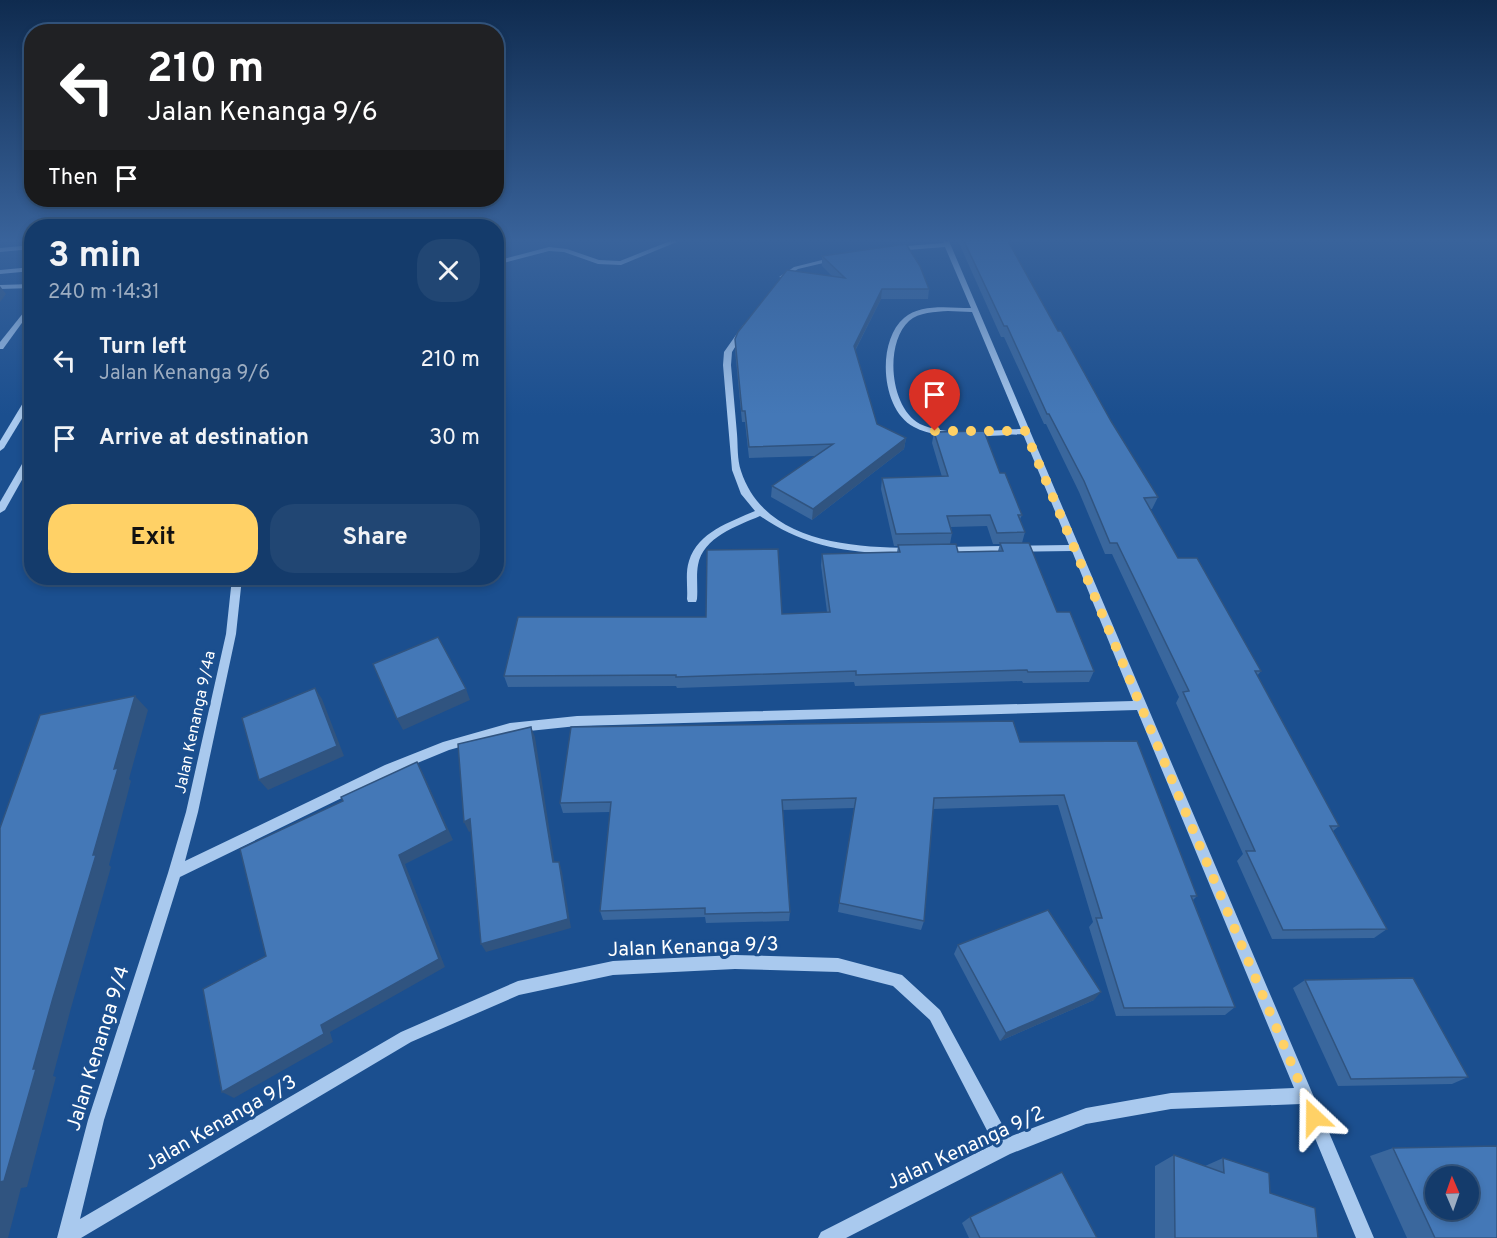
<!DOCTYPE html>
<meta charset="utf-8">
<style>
body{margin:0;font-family:Overpass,sans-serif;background:#214673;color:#f1f3f6;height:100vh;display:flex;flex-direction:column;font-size:22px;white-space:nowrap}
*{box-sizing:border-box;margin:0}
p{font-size:20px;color:#9dadc1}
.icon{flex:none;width:33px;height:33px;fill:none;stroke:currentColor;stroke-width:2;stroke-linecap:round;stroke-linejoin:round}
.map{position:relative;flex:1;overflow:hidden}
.side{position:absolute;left:24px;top:219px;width:480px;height:366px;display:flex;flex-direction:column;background:#143b6b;border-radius:24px;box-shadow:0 3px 9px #0003,0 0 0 2px #33557e}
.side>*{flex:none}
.hud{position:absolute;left:24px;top:24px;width:480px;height:183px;border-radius:24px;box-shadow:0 3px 9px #0003,0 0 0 2px #33557e;background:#202124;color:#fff;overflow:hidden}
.needle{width:39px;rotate:358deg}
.fabs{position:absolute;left:1425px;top:1166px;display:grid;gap:12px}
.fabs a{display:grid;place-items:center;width:54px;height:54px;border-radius:50%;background:#143b6b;box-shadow:0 3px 9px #0003,0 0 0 2px #33557e;font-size:30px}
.pin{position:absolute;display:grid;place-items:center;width:51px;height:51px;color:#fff;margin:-62px -26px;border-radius:50% 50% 50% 0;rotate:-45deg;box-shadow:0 0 6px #0007}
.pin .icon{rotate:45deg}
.me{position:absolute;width:66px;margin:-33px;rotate:337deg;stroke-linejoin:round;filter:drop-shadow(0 0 4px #0008)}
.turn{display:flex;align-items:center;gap:21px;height:126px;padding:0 24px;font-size:27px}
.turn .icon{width:78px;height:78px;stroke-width:2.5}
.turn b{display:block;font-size:42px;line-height:51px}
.then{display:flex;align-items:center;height:57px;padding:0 24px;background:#0003;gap:12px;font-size:22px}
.round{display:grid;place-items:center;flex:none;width:63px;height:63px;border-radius:24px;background:#214673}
.summary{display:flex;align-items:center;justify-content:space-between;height:102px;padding:0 24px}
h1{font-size:36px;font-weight:700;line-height:45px}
.action{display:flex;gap:12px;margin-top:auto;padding:12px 24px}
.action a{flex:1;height:69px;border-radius:24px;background:#ffd166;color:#111;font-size:24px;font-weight:700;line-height:69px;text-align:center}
.action a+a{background:#214673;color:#f1f3f6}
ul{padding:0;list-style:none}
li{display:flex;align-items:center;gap:18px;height:78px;padding:0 24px}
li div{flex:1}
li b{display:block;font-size:22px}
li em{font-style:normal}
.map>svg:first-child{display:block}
</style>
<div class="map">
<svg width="1497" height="1238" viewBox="0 0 1497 1238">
<rect width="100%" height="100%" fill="#1b4f8f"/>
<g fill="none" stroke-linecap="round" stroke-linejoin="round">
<g fill="#a9c9ee" fill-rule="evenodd">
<polygon points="670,241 679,241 621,265 598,264 564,252 549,251 496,265 496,261 549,247 567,249 599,260 620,261"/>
<path d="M943,241H949L1374,1238H1356L1301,1104L1171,1109L1086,1124L1010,1154L846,1238H818L821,1232L994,1144L930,1020L893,986L838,972L735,969L613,975L519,995L411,1042L81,1238H57L88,1120L168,873L186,812L226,634L232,578H242L236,634L198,812L185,861L385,765L443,742L510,723L577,716L1133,701L1072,551L943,553L938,550L943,547L1069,545L1023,434C991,435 944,443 914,427C881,410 876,342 904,318C921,303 950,308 971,308L945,247L894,251L891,249L894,247L944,243ZM948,311L972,312L1021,429C992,430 947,437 920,424C890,408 884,344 909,321C919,312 935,312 948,311ZM1137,710L1294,1088L1171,1093L1086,1108L1009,1137L940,1010L902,975L838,958L735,955L613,961L518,981L401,1032L80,1219L104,1120L180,877L393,773L449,750L510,733L577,726Z"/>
<polygon points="32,245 32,249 0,252 0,248"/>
<polygon points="834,257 836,258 836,260 798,269 784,278 779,277 794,267"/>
<polygon points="32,267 32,271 0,274 0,270"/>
<polygon points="32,284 32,288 0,289 0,285"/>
<polygon points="32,302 32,309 3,349 0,349 0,342"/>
<path d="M745,324L748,326L732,352L731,365C733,388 735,411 737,434C738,446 737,459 741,471C764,541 846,547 909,548L914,551L912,553C901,556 887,554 875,553C831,550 796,541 760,516C737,526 703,537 698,565C696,576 698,588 697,599L696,602H688L687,599C688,587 685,573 689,561C698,532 730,522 755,511L741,494L732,470L723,365L724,352L743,325Z"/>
<polygon points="29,393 32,393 32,402 4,448 0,451 0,441"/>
<polygon points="29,452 32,452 32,462 5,510 0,513 0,502"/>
</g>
</g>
<g fill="#3a679d" fill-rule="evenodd">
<polygon points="958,241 1008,241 1058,331 1111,421 1158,497 1152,509 1150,509 1178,558 1261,671 1257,676 1339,826 1333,831 1387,929 1374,938 1272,939 1237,861 1243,854 1176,703 1179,697 1112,554 1105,554 1079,492 1046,424 1044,424 1004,337 1001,337"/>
<polygon points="822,256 929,289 928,299 881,299 855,351 877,424 906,438 904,449 812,520 771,497 772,486 816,456 749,458 745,422 742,422 735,350 735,339 832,276 822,266"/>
<path d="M934,432L1000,473L1022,515L1020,519L1025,532L1022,543L1057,612L1094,671L1089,682L1023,683L1022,681L855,686L854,682L677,688L676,686L508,687L504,676L706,617L827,612L821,565L822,554L897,552L898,546H894L881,489L882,478L942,477L932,443ZM987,526L993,544H1000L998,551L958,552L950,544L952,533L951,527Z"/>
<polygon points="1020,742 1197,896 1193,900 1235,1007 1225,1015 1116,1016 1089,927 1093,922 1058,805 933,809 924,921 921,930 838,912 854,808 783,810 790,912 789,921 706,923 705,917 603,920 600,911 610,812 563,813 560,803"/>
<polygon points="958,945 1094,1000 1000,1041 954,954"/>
<polygon points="1305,980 1468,1077 1452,1084 1338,1086 1293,988"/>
<polygon points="1393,1148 1497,1238 1407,1238 1370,1156"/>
<polygon points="1174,1155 1205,1166 1223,1158 1270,1193 1318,1238 1155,1238 1155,1166"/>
<polygon points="970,1217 1097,1238 969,1238 962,1223"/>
</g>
<g fill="#305480">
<polygon points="0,286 6,294 0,302"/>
<polygon points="882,289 881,299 852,356 854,346"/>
<polygon points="906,438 904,449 812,520 813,509"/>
<polygon points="315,688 322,699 344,756 268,790 259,780"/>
<polygon points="466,689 470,700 403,730 397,719"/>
<polygon points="135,696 148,710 129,779 131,781 109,865 111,867 71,1008 53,1076 56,1077 27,1187 21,1188 8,1238 0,1238 0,1182 33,1069 93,855 114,769"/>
<polygon points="531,727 535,737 556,872 553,862"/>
<polygon points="417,762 423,773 453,840 405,864 445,967 330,1032 333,1042 234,1098 222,1092 321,1025 399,855"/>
<polygon points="470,819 475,829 469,832 464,822"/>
<polygon points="559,862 562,872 571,928 486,952 481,944"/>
<polygon points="1101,992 1094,1000 1000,1041 1006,1033"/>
</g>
<g fill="#4478b7" stroke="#305480" stroke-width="1.5" fill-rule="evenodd">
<polygon points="964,241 1008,241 1058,331 1061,331 1111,421 1158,497 1144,498 1178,558 1197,558 1261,671 1255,671 1339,826 1330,826 1387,929 1283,930 1246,851 1255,851 1183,692 1189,691 1117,543 1110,543 1084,481 1049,414 1047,414 1007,326 1004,326"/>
<polygon points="906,244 920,266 929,289 882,289 854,346 877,424 906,438 813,509 772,486 833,444 749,447 745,411 742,411 735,339 738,332 787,270 845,278 822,256"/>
<polygon points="984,431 1000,473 1005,473 1022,515 1018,515 1025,532 997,533 990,515 947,516 952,533 896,534 882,478 948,476 934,432"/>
<polygon points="1000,543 1029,543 1057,612 1070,612 1094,671 1028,672 1027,670 856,675 856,671 676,677 676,675 504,676 518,617 706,617 707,550 778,549 782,614 830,612 822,554 900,552 898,545 956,544 958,552 1003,551"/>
<polygon points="438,637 466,689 397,719 373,664"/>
<polygon points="315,688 337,746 259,780 242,718"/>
<polygon points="135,696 114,769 118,768 93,855 96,855 53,998 33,1069 36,1069 4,1181 0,1182 0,828 40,715"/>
<polygon points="1013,721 1020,742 1137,741 1197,896 1191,896 1235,1007 1124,1008 1096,918 1102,918 1064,795 934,798 924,921 839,903 856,798 782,800 790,912 705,914 705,908 600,911 611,802 560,803 571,727"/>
<polygon points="531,727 553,862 559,862 568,919 481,944 470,819 464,822 458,744"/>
<polygon points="417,762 447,830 399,855 439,959 321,1025 324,1034 222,1092 203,989 266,956 240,849 343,801 341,797"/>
<polygon points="1048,910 1101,992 1006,1033 958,945"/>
<polygon points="1413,978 1468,1077 1351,1079 1305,980"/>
<path d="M1497,1146V1238H1435L1393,1148ZM1436,1176H1468V1209H1436Z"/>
<polygon points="1174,1155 1224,1173 1223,1158 1269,1173 1270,1193 1315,1208 1318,1238 1175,1238"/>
<polygon points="1062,1172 1097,1238 980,1238 970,1217"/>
</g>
<linearGradient id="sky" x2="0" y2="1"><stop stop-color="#0f2b4f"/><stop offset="0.58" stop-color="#39639b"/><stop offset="1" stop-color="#39639b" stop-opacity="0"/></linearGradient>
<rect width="1497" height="415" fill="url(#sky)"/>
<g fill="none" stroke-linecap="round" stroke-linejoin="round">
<polyline stroke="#ffd166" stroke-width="10" stroke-dasharray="0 18" points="935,431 1025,431 1314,1117"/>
</g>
<g text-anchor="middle" stroke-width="6" stroke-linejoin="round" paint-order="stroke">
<g font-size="16" fill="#fff" stroke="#1b4f8f">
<text transform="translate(194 722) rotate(-78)" y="6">Jalan Kenanga 9/4a</text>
</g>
<g font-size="20" fill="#fff" stroke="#1b4f8f">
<text transform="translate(693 946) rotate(-2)" y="7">Jalan Kenanga 9/3</text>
<text transform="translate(97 1048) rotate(-73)" y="7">Jalan Kenanga 9/4</text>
<text transform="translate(220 1122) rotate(-30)" y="7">Jalan Kenanga 9/3</text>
<text transform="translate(965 1147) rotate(-25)" y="7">Jalan Kenanga 9/2</text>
</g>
</g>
</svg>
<div class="fabs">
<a><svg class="needle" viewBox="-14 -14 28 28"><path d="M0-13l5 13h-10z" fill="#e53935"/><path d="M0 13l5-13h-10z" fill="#9dadc1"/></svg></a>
</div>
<div class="pin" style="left:935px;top:431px;background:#d93025"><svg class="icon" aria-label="arrive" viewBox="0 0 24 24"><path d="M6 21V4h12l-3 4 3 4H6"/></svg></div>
<svg class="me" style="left:1314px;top:1117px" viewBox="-20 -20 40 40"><path d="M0-17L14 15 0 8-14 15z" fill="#ffd166" stroke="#fff" stroke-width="4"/></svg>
<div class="hud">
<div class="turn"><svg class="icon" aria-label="left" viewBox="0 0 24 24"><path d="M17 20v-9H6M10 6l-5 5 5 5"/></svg><div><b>210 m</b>Jalan Kenanga 9/6</div></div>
<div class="then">Then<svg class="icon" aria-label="arrive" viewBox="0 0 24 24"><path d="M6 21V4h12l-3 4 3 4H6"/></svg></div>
</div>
<section class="side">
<div class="summary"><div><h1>3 min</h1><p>240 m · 14:31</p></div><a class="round"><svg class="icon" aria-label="close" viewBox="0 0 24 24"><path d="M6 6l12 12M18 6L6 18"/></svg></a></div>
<ul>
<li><svg class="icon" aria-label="left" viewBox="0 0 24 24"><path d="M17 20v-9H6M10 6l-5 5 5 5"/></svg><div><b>Turn left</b><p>Jalan Kenanga 9/6</p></div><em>210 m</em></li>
<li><svg class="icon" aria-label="arrive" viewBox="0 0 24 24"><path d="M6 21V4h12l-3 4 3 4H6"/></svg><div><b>Arrive at destination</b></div><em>30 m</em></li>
</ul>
<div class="action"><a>Exit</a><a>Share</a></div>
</section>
</div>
